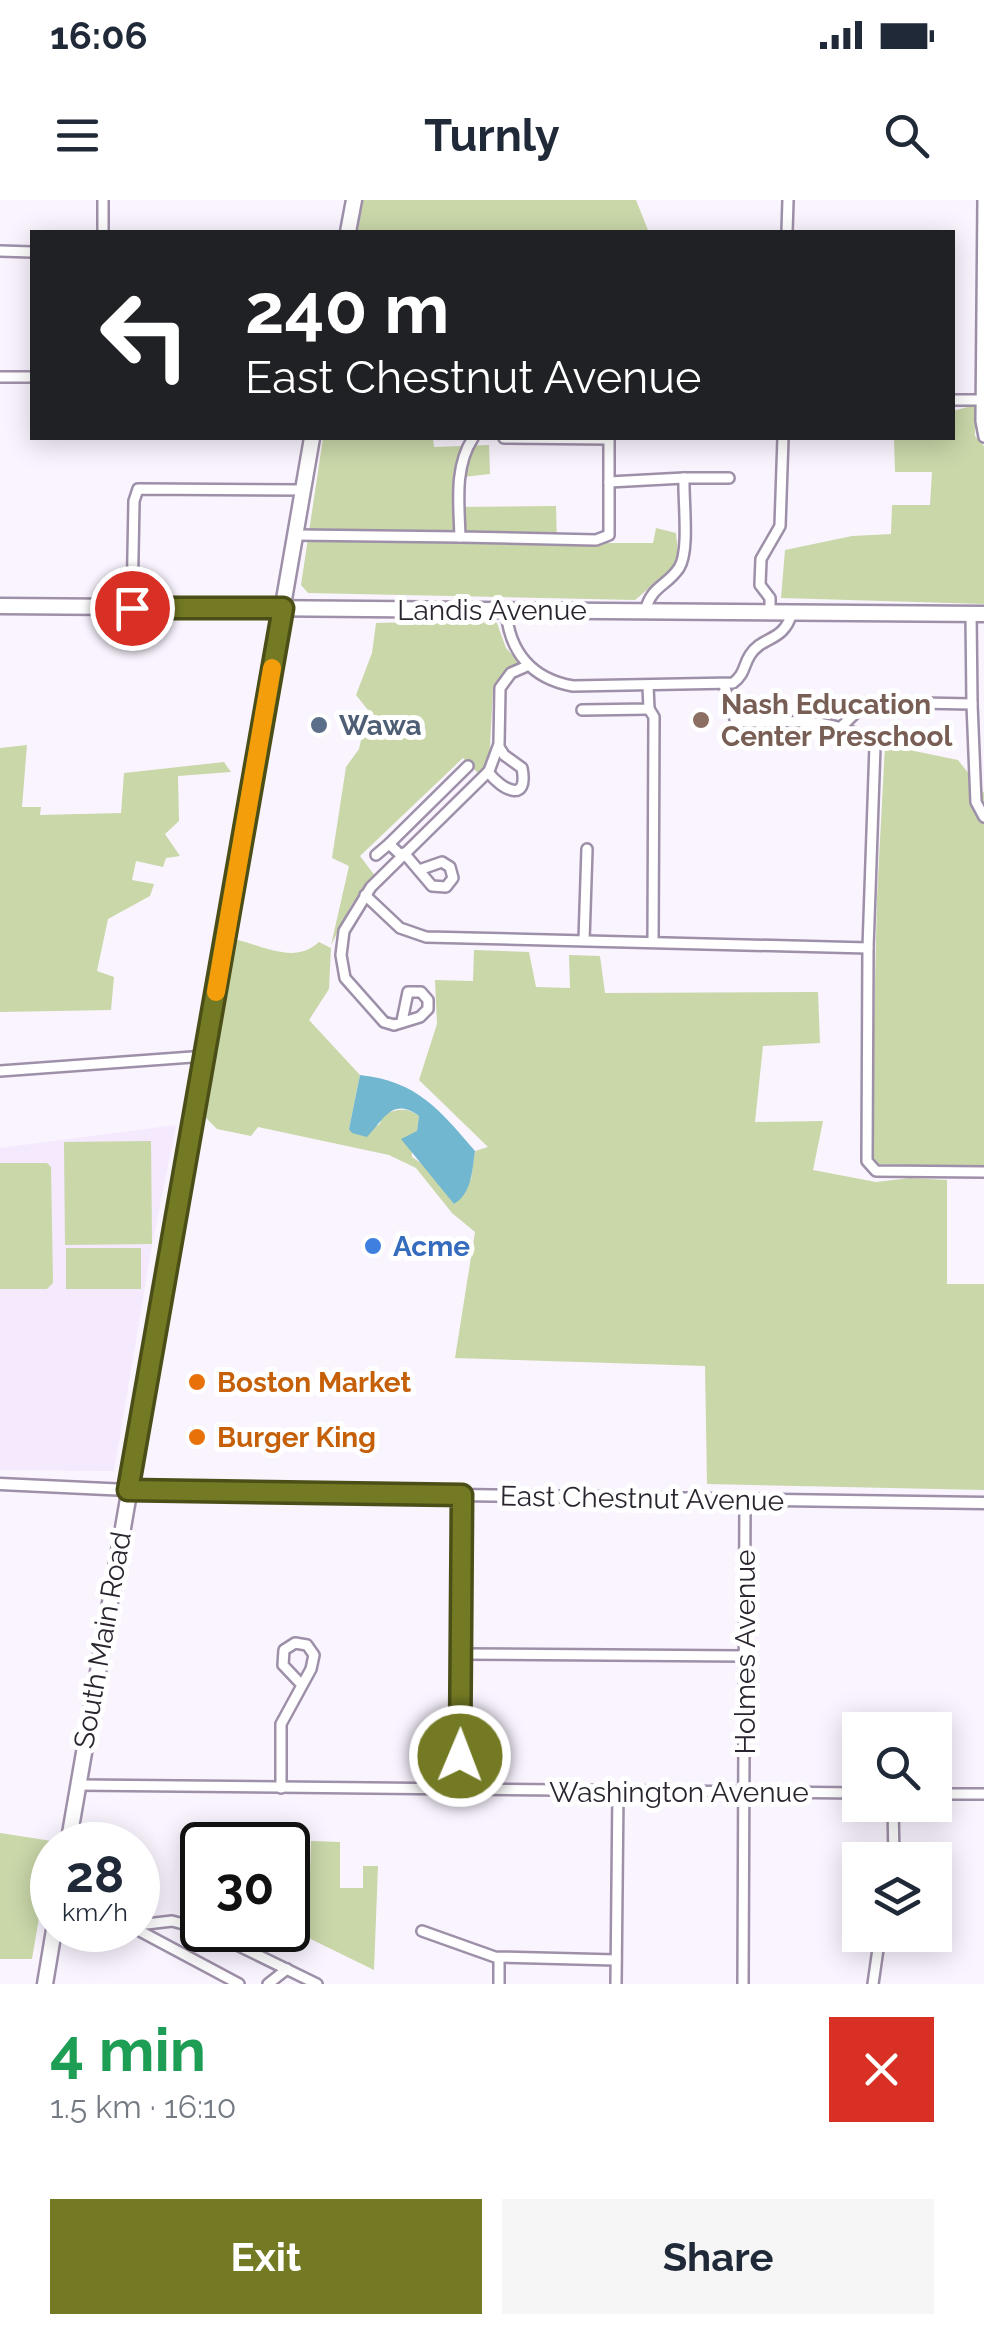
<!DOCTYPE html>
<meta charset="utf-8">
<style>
body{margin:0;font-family:Raleway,sans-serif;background:#f6f6f7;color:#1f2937;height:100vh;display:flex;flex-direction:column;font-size:38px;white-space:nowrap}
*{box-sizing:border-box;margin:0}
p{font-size:32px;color:#747a83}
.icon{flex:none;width:55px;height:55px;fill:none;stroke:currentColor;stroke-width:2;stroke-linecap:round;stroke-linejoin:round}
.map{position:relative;height:1784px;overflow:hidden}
.side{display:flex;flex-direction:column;background:#fff;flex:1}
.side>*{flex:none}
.top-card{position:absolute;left:30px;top:30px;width:925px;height:210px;border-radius:0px;box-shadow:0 5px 25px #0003;background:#202124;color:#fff;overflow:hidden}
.fabs{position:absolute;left:842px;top:1512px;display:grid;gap:20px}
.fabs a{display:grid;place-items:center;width:110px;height:110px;border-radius:0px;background:#fff;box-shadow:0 5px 25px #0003;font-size:50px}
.speed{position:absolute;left:30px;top:1622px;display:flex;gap:20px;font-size:50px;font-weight:700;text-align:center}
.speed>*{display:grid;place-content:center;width:130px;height:130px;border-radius:50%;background:#fff;box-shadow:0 5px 25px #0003;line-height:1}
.speed small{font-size:25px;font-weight:400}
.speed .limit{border:5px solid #111;border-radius:15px;background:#fff;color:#111}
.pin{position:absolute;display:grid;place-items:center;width:85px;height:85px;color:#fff;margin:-42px;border:5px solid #fff;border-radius:50%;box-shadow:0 2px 10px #0007}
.me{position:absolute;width:110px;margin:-55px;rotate:1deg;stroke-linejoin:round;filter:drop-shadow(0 0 8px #0008)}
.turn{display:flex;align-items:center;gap:35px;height:210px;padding:0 50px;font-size:45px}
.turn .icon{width:130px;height:130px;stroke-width:2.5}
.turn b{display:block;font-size:70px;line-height:85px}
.round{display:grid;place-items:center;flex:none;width:105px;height:105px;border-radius:0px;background:#f6f6f7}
.head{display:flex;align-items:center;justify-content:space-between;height:170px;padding:0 50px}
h1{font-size:60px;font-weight:700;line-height:75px;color:#1e9e55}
.action{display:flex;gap:20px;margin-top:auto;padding:20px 50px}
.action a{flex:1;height:115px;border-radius:0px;background:#747a23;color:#fff;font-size:40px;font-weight:700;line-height:115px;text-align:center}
.action a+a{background:#f6f6f7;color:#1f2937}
.status{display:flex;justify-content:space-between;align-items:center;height:70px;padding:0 50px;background:#fff;direction:ltr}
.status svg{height:28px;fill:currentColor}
header{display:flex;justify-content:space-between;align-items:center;height:130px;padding:0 50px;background:#fff;font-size:45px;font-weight:700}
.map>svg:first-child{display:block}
</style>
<div class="status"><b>16:06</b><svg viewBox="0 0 49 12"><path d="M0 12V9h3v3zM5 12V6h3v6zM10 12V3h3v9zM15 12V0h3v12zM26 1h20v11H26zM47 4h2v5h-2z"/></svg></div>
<header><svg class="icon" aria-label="menu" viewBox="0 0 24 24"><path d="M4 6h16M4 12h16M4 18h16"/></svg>Turnly<svg class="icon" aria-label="search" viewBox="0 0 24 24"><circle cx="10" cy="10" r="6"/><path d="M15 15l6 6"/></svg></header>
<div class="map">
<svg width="984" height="1784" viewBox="0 0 984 1784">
<rect width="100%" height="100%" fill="#faf4ff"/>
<polygon fill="#f4e9fd" points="176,925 152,1045 114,1271 0,1270 0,948"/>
<g fill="#c9d7a9">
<polygon points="363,0 636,0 648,30 358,30"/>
<polygon points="975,205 975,236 984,246 984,404 781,398 785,350 852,336 891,334 892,305 930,305 932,272 895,272 894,238 952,238 953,211"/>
<polygon points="323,238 433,238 434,247 489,245 490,274 454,278 454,307 556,306 557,343 653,343 656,328 676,333 679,363 635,400 308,393 301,385"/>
<polygon points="490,420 497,423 506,448 518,461 517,466 493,490 489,564 481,576 463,558 360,656 376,677 352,704 331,745 349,666 332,658 346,567 359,549 368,510 356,495 372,453 376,423"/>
<polygon points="27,545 22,607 41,607 40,615 121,613 124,573 224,562 231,572 178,576 179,621 165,634 180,656 166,658 163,667 136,661 132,680 154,684 150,696 108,719 97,771 114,777 111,810 0,812 0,548"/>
<polygon points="885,545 958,560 984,593 984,967 876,964 871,949 877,698"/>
<path d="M238,740C265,747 296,764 319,742L331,748L329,789L309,820L360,875L349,929L379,925L384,914C398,909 407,907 419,916L417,931L411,935L412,957L425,966L454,1004L471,979L475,951L488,947L419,880L437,824L435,780L473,781L474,750L529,752L536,787L570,788L569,755L600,756L605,793L818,792L820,843L763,846L755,922L823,921L813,970L876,982L910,978L947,980V1084H984V1290L707,1284L705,1166L455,1158L475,1032L452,1013L416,968L389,955L258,927L251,936L217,929L206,918L235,741Z"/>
<polygon points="151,941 152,1044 65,1045 64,942"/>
<polygon points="0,963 47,963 51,967 53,1083 47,1089 0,1089"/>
<rect x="66" y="1048" width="75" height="41"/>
<polygon points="0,1633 52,1641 32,1759 0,1759"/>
<polygon points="191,1640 202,1649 202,1686 189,1680"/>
<polygon points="311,1641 340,1642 340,1688 363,1688 363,1666 378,1666 374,1770 288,1728 288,1706 309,1707"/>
</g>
<path fill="#72b7d0" d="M360,875C417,881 440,910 475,951C472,971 472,993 454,1004L401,939L417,931L419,916C392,896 383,921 367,937L352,933L349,929Z"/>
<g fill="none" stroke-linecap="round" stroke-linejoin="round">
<g stroke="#9e90a9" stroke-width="14">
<g id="minor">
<polyline points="103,0 103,32"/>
<polyline points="983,0 981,221 984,237"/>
<polyline points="787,32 788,0"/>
<polyline points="0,51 32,52"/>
<polyline points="0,177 32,177"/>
<polyline points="952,200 981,200"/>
<path d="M473,238C454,267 459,303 460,337L596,340L609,335V238"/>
<polyline points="504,238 609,239"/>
<polyline points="609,282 684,278"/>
<polyline points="296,335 460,337"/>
<polyline points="132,407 134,301 138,289 303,290"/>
<path d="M506,410C509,452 532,479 573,486L733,483C745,474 743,466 750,455C763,435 783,443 792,413"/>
<path d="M645,411C652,385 666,387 679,368C690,351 683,300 684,278H729"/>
<polyline points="770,412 770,398 760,385 761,359 780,326 783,238"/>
<path d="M724,485L735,519L742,522C786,522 839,515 875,546L868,748L867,961L876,971L984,972"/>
<polyline points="972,504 976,602 984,617"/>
<polyline points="649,509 654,517 653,742"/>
<polyline points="582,510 649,509 648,486"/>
<polyline points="840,528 867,502 972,504 971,414"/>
<path d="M488,572C502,590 529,604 522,568L504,555L499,547"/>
<polyline points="389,644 468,566"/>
<polyline points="404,653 432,686 446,687 453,678 450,667 442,662 419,670"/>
<polyline points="376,655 389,644 402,656"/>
<polyline points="365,695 400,728 426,737 868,748"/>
<polyline points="584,740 587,649"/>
<polyline points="402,821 408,792 421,792 428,800 428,809 420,817 394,825 384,822 345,778 341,755 344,731 371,687 489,571 499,544 500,488 511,473 527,466"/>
<polyline points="0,871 206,856"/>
<polyline points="462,1454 744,1456"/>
<polyline points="78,1585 860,1593"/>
<polyline points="281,1588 281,1524 311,1469 314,1455 307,1445 295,1443 284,1450 283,1465 301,1484"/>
<polyline points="460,1590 462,1295"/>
<polyline points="935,1594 984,1594"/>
<polyline points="893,1605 894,1660"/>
<polyline points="138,1725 172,1721 202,1729"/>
<polyline points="138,1730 239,1784"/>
<polyline points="206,1730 317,1784"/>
<polyline points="422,1731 495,1757 616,1760"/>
<polyline points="268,1784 287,1769"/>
<polyline points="499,1784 499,1758"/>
<polyline points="616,1784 618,1591"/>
<polyline points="743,1784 745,1299"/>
<polyline points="873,1784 880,1735"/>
</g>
</g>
<g stroke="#9e90a9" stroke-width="15">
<polyline id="tertiary" points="0,1284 128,1290 984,1303"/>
</g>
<g stroke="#9e90a9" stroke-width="19">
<g id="primary">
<polyline points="348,32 354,0"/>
<polyline points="0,406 984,414"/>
<polyline points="68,1645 312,238"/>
<polyline points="45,1784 54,1730"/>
</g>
</g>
<use href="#minor" stroke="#fff" stroke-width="9"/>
<use href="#tertiary" stroke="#fff" stroke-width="10"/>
<use href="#primary" stroke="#fff" stroke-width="14"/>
</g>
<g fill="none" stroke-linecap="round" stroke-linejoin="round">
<g stroke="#4b4f17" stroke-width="25">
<polyline id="route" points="132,408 283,408 128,1290 462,1295 460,1556"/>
</g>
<use href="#route" stroke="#747a23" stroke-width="18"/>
<polyline stroke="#f59e0b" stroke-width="18" points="216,792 272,468"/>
</g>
<circle fill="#8d6e63" stroke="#fff" stroke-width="4" cx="701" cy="520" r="10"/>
<circle fill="#5c6f8a" stroke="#fff" stroke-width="4" cx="319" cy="525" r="10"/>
<circle fill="#3f7fe0" stroke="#fff" stroke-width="4" cx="373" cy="1046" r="10"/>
<g fill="#e8710a" stroke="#fff" stroke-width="4">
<circle cx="197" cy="1182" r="10"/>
<circle cx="197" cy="1237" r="10"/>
</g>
<g text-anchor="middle" stroke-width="10" stroke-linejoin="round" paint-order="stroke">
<g font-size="28" fill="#2b252f" stroke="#fff">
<text x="492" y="420">Landis Avenue</text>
<text transform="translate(642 1298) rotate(1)" y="10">East Chestnut Avenue</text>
<text transform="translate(102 1440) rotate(-80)" y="10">South Main Road</text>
<text transform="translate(745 1452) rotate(-90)" y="10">Holmes Avenue</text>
<text x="679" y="1602">Washington Avenue</text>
</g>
<g font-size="28" font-weight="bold" fill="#785e54" stroke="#fff" text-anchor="start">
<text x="721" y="514">Nash Education<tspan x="721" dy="32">Center Preschool</tspan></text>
</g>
<g font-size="28" font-weight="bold" fill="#4e5e75" stroke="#fff" text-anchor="start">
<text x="339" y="535">Wawa</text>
</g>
<g font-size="28" font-weight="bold" fill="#366cbe" stroke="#fff" text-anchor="start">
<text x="393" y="1056">Acme</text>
</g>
<g font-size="28" font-weight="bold" fill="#c56008" stroke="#fff" text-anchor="start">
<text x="217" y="1192">Boston Market</text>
<text x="217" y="1247">Burger King</text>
</g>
</g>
</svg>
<div class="fabs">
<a><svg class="icon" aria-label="search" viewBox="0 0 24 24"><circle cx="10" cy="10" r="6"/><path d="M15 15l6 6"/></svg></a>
<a><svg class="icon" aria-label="layers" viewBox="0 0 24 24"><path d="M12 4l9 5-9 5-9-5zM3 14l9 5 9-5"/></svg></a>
</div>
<div class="speed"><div>28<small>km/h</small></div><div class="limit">30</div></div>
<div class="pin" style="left:132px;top:408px;background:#d93025"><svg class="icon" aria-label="arrive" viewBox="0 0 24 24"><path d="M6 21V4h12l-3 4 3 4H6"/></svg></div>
<svg class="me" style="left:460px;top:1556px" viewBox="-20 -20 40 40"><circle r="17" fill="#747a23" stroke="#fff" stroke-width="3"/><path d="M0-11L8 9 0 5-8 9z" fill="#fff"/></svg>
<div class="top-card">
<div class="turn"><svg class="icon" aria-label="left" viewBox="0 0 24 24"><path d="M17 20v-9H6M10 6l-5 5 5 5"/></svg><div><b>240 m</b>East Chestnut Avenue</div></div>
</div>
</div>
<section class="side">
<div class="head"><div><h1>4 min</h1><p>1.5 km · 16:10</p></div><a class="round" style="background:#d93025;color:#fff"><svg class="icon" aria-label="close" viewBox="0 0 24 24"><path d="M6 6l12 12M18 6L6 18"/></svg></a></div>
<div class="action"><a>Exit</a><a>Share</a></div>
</section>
